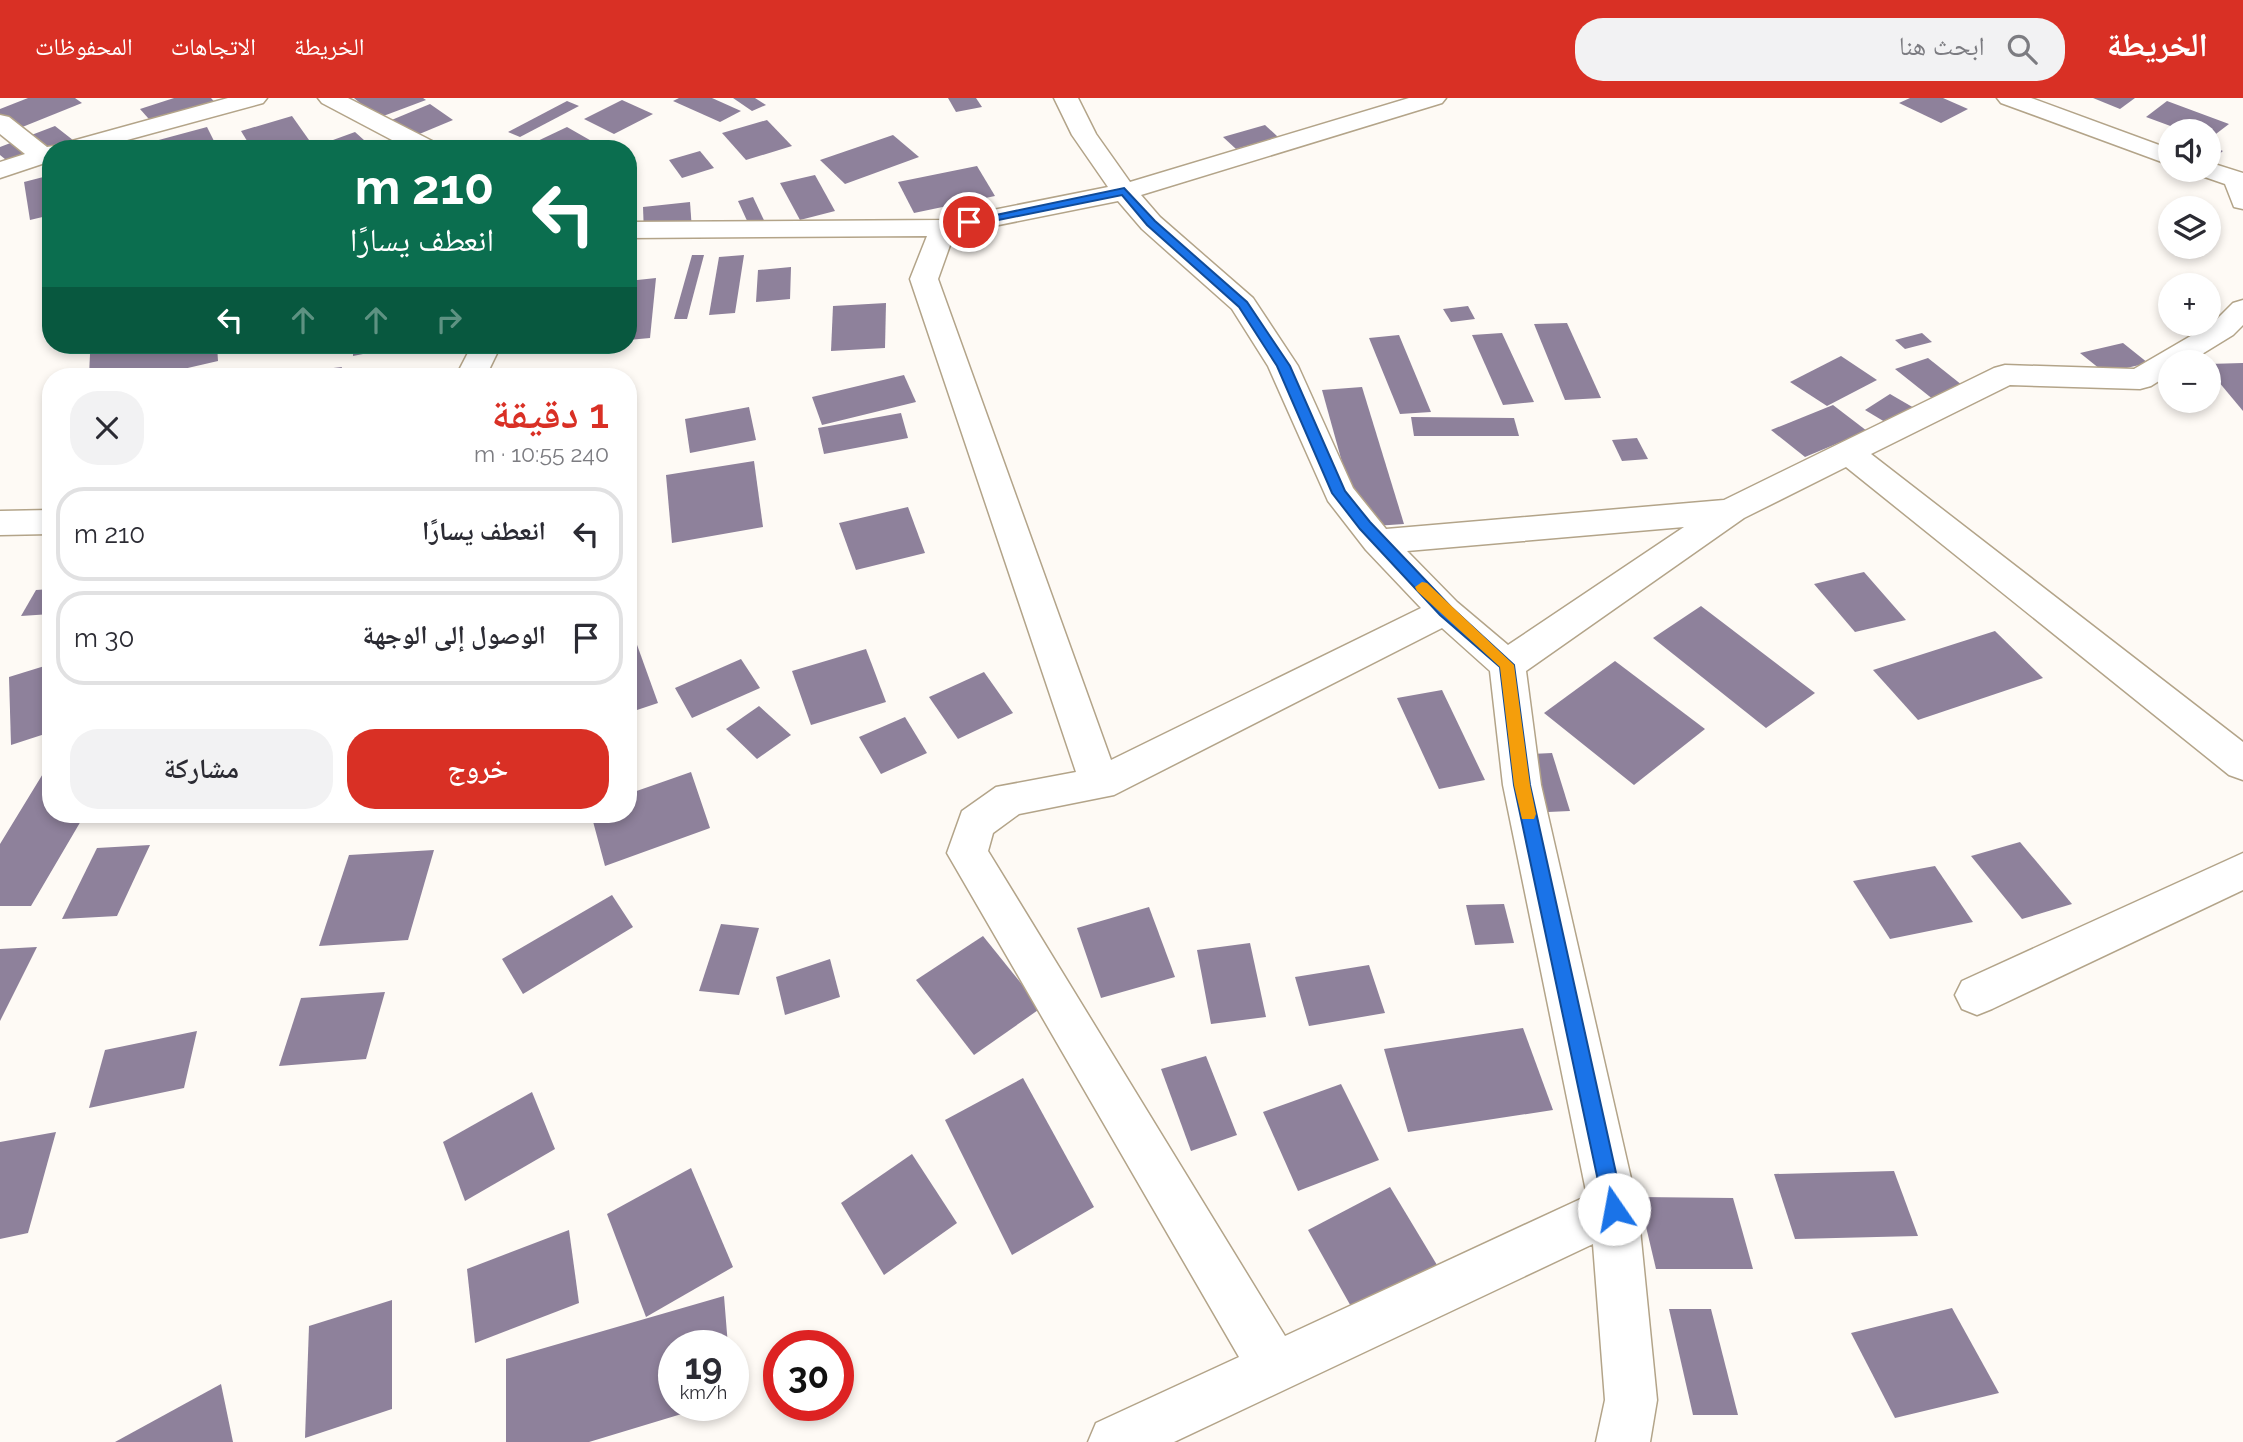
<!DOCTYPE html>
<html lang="ar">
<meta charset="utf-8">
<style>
body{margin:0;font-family:Raleway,"Noto Naskh Arabic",sans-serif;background:#f2f2f3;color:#2b2b33;direction:rtl;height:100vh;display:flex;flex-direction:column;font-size:26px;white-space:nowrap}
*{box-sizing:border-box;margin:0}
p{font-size:23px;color:#7c7c81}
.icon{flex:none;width:38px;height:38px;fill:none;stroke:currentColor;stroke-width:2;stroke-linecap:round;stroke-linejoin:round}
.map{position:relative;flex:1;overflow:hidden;direction:ltr}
.drawer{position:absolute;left:42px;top:270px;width:595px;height:455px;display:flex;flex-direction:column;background:#fff;border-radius:28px;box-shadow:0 4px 10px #0003;direction:rtl}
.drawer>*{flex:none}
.banner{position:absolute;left:42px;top:42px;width:595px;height:214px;border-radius:28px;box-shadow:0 4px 10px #0003;direction:rtl;background:#0b6e4f;color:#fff;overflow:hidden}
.tools{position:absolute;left:2158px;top:21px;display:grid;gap:14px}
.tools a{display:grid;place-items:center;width:63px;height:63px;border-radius:50%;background:#fff;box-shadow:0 4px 10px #0003;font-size:35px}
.speed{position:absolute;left:658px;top:1232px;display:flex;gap:14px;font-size:35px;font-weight:700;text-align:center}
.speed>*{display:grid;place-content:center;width:91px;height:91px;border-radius:50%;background:#fff;box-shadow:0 4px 10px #0003;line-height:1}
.speed small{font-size:18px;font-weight:400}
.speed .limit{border:10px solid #d22;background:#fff;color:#111}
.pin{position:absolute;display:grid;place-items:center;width:60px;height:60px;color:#fff;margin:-30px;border:4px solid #fff;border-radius:50%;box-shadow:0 2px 7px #0007}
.me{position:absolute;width:77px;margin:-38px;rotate:348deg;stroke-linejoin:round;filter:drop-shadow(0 0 5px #0008)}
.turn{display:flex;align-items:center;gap:24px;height:147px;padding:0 28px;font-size:32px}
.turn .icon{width:91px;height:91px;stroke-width:2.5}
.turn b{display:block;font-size:49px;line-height:60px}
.lanes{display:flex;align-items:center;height:66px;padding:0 28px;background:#0003;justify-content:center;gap:35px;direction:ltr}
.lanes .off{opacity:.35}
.round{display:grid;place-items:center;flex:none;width:74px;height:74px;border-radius:28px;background:#f2f2f3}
.head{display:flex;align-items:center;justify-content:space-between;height:119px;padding:0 28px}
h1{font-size:42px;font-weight:600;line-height:52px;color:#d93025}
.cta{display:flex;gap:14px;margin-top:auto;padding:14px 28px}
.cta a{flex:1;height:80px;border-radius:28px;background:#d93025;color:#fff;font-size:28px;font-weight:600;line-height:80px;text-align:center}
.cta a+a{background:#f2f2f3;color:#2b2b33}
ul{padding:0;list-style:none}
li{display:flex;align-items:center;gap:21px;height:94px;margin:0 14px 10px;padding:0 14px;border:4px solid #e1e1e2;border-radius:28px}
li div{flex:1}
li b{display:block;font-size:26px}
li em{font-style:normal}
header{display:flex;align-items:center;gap:42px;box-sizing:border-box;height:98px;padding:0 35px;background:#d93025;color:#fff}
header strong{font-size:33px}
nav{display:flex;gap:38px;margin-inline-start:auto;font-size:24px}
.search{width:490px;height:63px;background:#f2f2f3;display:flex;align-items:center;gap:18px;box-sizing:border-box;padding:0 24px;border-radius:28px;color:#7c7c81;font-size:26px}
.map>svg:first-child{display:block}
</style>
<header>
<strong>الخريطة</strong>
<div class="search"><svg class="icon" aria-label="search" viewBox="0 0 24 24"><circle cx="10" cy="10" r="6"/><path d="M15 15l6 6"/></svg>ابحث هنا</div>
<nav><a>الخريطة</a><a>الاتجاهات</a><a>المحفوظات</a></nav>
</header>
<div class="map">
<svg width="2243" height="1344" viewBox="0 0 2243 1344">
<rect width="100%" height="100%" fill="#fefaf5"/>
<g fill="#8e819b">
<polygon points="28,0 75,0 82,5 0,38 0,11"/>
<polygon points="174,0 211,0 218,8 156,29 140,11"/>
<polygon points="354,0 423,0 426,2 378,20"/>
<polygon points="679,0 712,0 741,13 720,24 673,3"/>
<polygon points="733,0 755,0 766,7 752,13"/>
<polygon points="948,0 976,0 982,9 956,14"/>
<polygon points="1910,0 1943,0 1968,11 1941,25 1899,5"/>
<polygon points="2093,0 2135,0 2120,11"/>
<polygon points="622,2 653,16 614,36 584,21"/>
<polygon points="567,3 579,8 520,39 508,34"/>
<polygon points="2167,3 2229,26 2208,42 2208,33 2184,33 2146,19"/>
<polygon points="430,6 453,22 405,42 382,26"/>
<polygon points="292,18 309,42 282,51 252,51 241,33"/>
<polygon points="767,22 792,48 746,62 722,35"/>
<polygon points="1265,27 1278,39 1236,51 1223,39"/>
<polygon points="55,28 78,46 51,51 16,70 0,57 0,49"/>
<polygon points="207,29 218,51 129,51 129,50"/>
<polygon points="567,29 595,45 582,51 531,51 527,48"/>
<polygon points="355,34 374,51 311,51 311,50"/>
<polygon points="893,37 919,59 845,86 820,62"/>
<polygon points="2208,47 2223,53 2208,65"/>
<polygon points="700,53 714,70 682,80 669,62"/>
<polygon points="977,68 995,98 914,115 898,84"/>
<polygon points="51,77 51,117 30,122 24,84"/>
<polygon points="815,77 835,113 800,122 780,85"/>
<polygon points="753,99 770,135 754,138 738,103"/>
<polygon points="690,104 692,132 644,137 643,109"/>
<polygon points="692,157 704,157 687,221 674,221"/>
<polygon points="744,157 735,215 709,217 719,159"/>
<polygon points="791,169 790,201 756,204 758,172"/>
<polygon points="656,180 650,240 628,242 628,183"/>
<polygon points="886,205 885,250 831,253 833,208"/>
<polygon points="1468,208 1475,221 1451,224 1443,211"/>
<polygon points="1567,225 1601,300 1565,302 1534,226"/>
<polygon points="1502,235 1534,304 1503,307 1472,237"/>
<polygon points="1922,235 1932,244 1905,251 1895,242"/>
<polygon points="1399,237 1431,314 1400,316 1369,240"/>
<polygon points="2123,245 2148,265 2105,275 2080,255"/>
<polygon points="131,247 217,247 218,263 153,278 89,278 90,256"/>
<polygon points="353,247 383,247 383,252 353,258"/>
<polygon points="1841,258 1877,282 1827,308 1790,284"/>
<polygon points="1928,260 1967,291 1934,302 1895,271"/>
<polygon points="2243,265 2243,313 2208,271 2208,266"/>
<polygon points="342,269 339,278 280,278 281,276"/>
<polygon points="904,277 916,304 822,327 812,299"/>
<polygon points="1362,289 1404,426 1360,429 1322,292"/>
<polygon points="1890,296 1921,314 1895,330 1865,312"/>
<polygon points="1833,307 1867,333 1805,359 1771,332"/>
<polygon points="749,309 756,342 690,355 685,321"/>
<polygon points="901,315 908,340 824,356 818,330"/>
<polygon points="1411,319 1514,320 1519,338 1414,338"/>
<polygon points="1637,340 1648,361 1622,363 1612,342"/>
<polygon points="754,363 763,429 672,445 666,377"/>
<polygon points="908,409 925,455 856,472 839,425"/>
<polygon points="1864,474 1906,522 1855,534 1814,486"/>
<polygon points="51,491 51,516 21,518 36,492"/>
<polygon points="1701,508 1815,595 1766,630 1653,540"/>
<polygon points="1995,533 2043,580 1918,622 1873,572"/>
<polygon points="636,544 658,605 628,615 628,546"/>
<polygon points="866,551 886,604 811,627 792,573"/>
<polygon points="741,561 760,590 692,620 675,590"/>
<polygon points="1615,563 1705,631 1634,687 1544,615"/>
<polygon points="51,566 51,634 11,647 9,579"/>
<polygon points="984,574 1013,615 958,641 929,599"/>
<polygon points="1442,592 1485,682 1439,691 1397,600"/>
<polygon points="759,608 791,637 757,661 726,631"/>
<polygon points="905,619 927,655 881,676 859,639"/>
<polygon points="1552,655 1570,713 1548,714 1531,656"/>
<polygon points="44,674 51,674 51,716 85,716 31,808 0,808 0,746"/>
<polygon points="691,674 710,730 605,768 591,716 628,716 628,696"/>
<polygon points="115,716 139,716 135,724 110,724"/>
<polygon points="2020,744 2072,806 2022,821 1971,758"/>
<polygon points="150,747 117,818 62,821 97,750"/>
<polygon points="434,752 408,842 319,848 349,757"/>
<polygon points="1935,768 1973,824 1890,841 1853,783"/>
<polygon points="612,797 633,829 523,896 502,861"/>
<polygon points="1504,806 1514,845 1475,847 1466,807"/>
<polygon points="1149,809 1175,879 1101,900 1077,830"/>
<polygon points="721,826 759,830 739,897 699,893"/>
<polygon points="983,838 1041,910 974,957 916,882"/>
<polygon points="1250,845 1266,919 1211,926 1197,852"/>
<polygon points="37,849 0,923 0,851"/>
<polygon points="830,861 840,899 785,917 776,879"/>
<polygon points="1369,867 1385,915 1309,928 1295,879"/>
<polygon points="385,894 366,961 279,968 301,900"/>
<polygon points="1523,930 1553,1012 1408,1034 1384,951"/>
<polygon points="197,933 184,990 89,1010 105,952"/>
<polygon points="1206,958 1237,1037 1191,1053 1161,971"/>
<polygon points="1023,980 1094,1109 1012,1157 945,1022"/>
<polygon points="1341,986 1379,1062 1298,1093 1263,1014"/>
<polygon points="532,994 555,1051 465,1103 443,1044"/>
<polygon points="56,1034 28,1135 0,1141 0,1044"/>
<polygon points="912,1056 957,1125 884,1177 841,1105"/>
<polygon points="691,1070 733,1169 646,1219 607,1116"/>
<polygon points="1894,1073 1918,1138 1795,1141 1774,1076"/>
<polygon points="1390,1089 1437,1167 1353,1212 1308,1132"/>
<polygon points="1639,1099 1733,1100 1753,1171 1656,1171"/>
<polygon points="569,1132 579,1205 475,1245 467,1171"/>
<polygon points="724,1198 728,1248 674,1248 674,1307 708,1308 589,1344 506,1344 506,1261"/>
<polygon points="392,1202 392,1311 305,1340 309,1228"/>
<polygon points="1952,1210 1999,1295 1895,1320 1851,1235"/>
<polygon points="1669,1211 1711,1211 1738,1317 1693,1317"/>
<polygon points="221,1286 233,1344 115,1344"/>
</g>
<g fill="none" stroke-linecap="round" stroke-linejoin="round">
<g stroke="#b3a489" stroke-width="3">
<g id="street">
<polygon points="228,0 267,0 263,5 94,51 51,51 51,63 0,80 0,64 25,56 0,36 0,17 9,19 47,49 54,48"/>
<polygon points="318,0 348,0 438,46 441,51 409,51 322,5"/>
<path d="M1054,0H1078L1096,36L1130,84L1409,0H1446L1442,5L1141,97L1160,119L1253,200L1298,268L1353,390L1386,431L1724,402L1994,270L2005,267L2134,271L2213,225L2233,205L2243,202V227L2233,237L2189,264H2170V276L2151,288L2140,291L2010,287L1871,356L2243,644V682L2229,677L1846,369L1744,420L1526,573L1541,687L1638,1111L1657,1302L1650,1344H1596L1605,1302L1593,1146L1174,1344H1088L1096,1325L1239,1259L947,755L962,713L996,689L1076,674L910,181L927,138L628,140V124L943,122L1108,89L1072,37ZM1118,103L1142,131L1232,211L1268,268L1328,403L1366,452L1421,510L1111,662L938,181L954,136ZM1684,429L1508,547L1457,504L1407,453ZM1442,530L1490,573L1503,687L1587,1098L1285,1238L988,753L993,735L1019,716L1114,697Z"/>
<polygon points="1997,0 2031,0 2170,51 2170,67 2001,5"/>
<polygon points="2208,64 2243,75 2243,111 2234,109 2225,86 2199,77 2195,72 2208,72"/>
<polygon points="472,247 501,247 486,278 456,278"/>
<polygon points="51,412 51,436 0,437 0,413"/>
<polygon points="2243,755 2243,792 1992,911 1977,917 1962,911 1955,897 1962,883"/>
</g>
</g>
<use href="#street" fill="#fff" fill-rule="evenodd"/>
</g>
<polygon fill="#1a73e8" stroke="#114b97" stroke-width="2" points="1124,90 1155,123 1247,204 1290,268 1345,393 1370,424 1451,509 1514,567 1530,687 1624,1111 1621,1118 1614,1121 1607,1118 1604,1111 1514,687 1500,569 1440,517 1360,431 1332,395 1277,268 1239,209 1147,127 1122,97 969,128 963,124"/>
<polygon fill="#f59e0b" points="1422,484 1427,485 1514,567 1530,687 1536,716 1534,721 1522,721 1514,687 1500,569 1417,493 1415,489"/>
</svg>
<div class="tools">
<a><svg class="icon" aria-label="sound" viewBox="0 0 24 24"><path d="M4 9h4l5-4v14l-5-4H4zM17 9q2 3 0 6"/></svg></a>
<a><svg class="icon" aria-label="layers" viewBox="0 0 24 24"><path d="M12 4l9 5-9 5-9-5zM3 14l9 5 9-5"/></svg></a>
<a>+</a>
<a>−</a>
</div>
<div class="speed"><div>19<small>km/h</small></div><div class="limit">30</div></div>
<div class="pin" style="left:969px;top:124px;background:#d93025"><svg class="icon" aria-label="arrive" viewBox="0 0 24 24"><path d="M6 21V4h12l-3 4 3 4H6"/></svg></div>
<svg class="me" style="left:1614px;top:1111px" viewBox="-20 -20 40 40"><circle r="19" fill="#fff"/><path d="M0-13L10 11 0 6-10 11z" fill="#1a73e8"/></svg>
<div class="banner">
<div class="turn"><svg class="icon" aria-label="left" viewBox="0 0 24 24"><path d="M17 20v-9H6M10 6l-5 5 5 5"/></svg><div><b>210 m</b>انعطف يسارًا</div></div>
<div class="lanes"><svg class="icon" aria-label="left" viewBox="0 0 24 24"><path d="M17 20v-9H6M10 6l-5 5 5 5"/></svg><svg class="icon off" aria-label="ahead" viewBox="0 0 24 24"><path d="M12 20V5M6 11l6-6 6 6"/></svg><svg class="icon off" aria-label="ahead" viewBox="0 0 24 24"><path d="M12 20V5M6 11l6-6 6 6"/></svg><svg class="icon off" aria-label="right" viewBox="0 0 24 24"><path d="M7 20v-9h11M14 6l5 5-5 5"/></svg></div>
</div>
<section class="drawer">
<div class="head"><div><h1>1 دقيقة</h1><p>240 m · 10:55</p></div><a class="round"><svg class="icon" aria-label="close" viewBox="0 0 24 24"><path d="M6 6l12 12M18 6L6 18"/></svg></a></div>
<ul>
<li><svg class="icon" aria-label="left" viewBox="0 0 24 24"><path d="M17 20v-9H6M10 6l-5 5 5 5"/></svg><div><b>انعطف يسارًا</b></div><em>210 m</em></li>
<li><svg class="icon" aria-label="arrive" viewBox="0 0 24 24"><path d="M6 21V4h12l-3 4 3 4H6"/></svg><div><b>الوصول إلى الوجهة</b></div><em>30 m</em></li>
</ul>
<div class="cta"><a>خروج</a><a>مشاركة</a></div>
</section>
</div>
